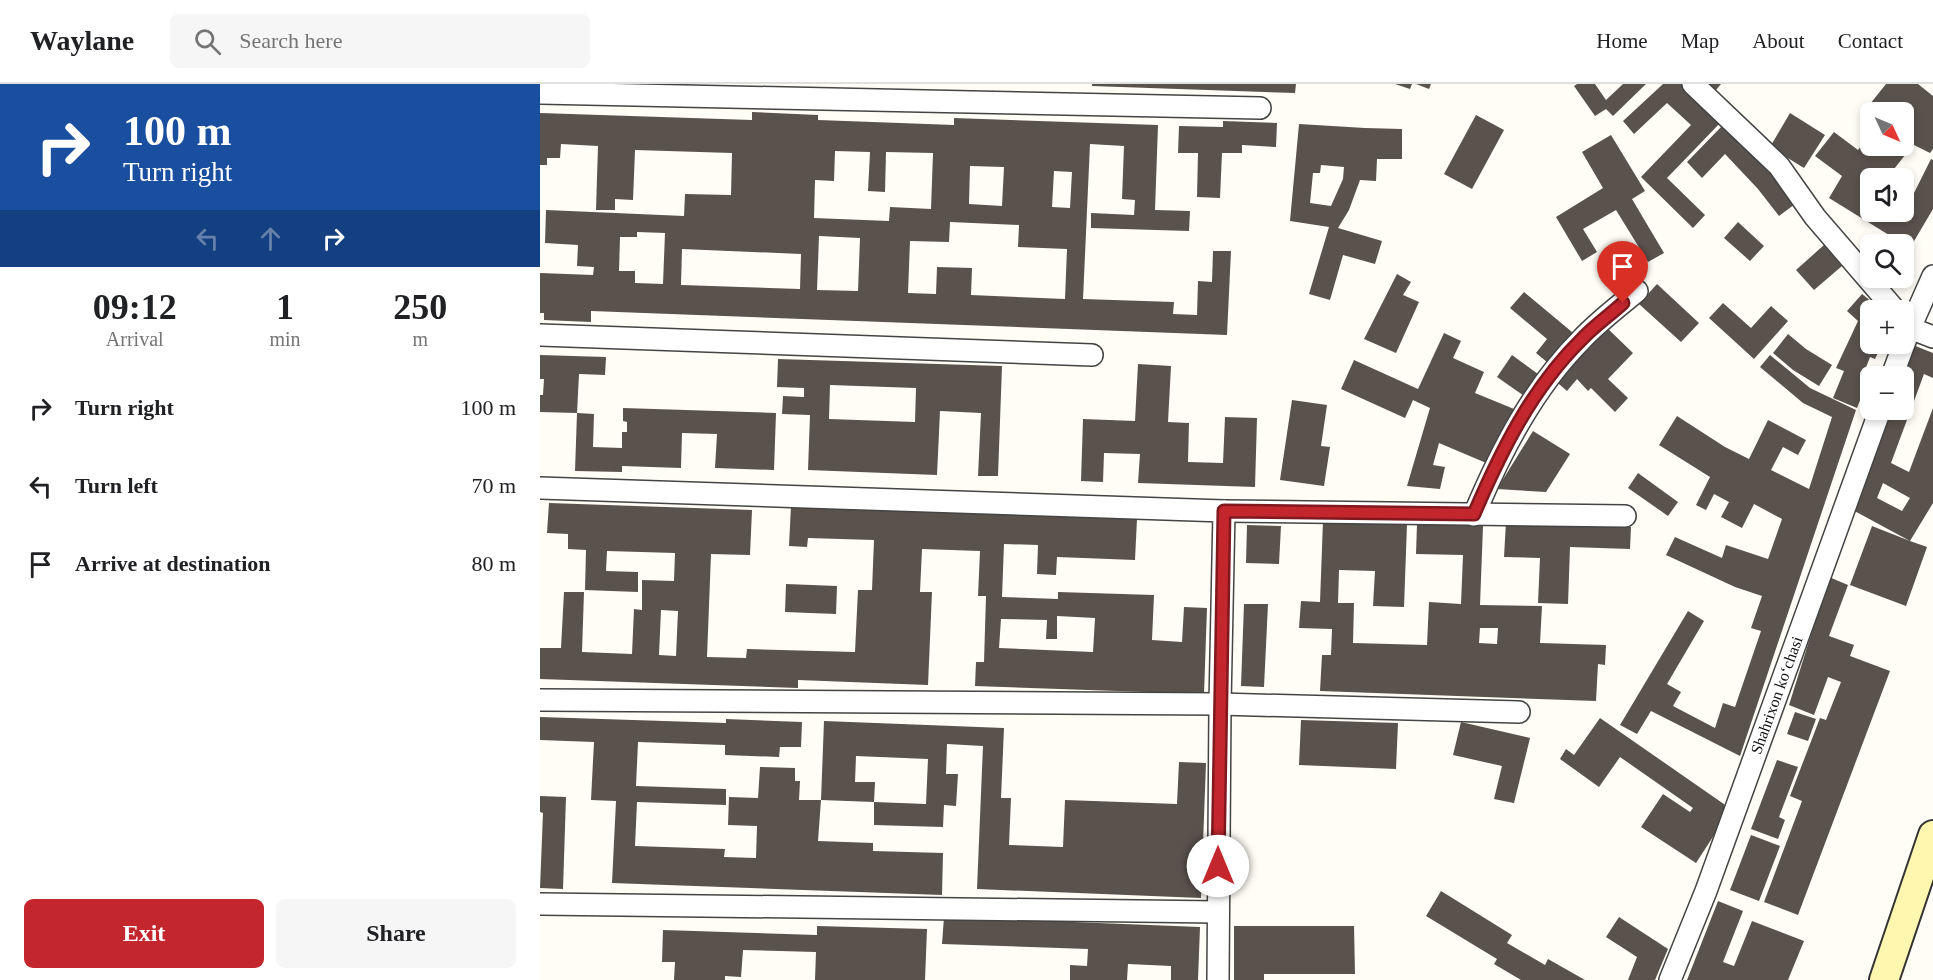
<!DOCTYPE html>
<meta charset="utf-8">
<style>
body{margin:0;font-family:"Times New Roman",serif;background:#f6f6f6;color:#202124;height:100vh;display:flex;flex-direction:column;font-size:22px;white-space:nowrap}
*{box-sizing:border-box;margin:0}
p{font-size:20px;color:#757577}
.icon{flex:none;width:33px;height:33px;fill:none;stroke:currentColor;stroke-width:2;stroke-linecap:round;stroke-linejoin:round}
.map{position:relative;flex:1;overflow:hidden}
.panel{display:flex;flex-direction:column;background:#fff;width:540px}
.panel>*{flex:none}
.hud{background:#1a4fa0;color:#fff;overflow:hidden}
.needle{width:39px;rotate:134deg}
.tools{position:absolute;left:1320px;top:18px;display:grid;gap:12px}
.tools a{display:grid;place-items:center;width:54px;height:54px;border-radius:9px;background:#fff;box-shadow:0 3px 9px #0003;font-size:30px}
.pin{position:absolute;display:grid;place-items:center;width:51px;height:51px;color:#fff;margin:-62px -26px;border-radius:50% 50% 50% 0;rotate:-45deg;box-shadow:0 0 6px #0007}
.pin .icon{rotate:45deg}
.me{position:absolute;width:66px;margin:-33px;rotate:0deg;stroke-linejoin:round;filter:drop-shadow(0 0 4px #0008)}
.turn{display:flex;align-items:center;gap:21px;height:126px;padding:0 24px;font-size:27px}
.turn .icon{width:78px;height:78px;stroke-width:2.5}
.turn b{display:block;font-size:42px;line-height:51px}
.lanes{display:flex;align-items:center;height:57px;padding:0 24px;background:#0003;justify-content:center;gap:30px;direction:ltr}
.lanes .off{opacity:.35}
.eta{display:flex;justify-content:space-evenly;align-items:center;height:102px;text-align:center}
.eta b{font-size:36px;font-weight:700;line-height:42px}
.cta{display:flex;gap:12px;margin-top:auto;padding:12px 24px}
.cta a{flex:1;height:69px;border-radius:9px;background:#c4262e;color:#fff;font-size:24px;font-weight:700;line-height:69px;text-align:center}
.cta a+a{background:#f6f6f6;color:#202124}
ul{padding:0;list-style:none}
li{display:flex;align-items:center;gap:18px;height:78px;padding:0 24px}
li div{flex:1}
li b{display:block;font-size:22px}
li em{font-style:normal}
header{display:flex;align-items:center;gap:36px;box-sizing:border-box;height:84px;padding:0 30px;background:#fff;border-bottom:2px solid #e0e0e0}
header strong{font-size:28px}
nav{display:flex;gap:33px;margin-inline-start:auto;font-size:21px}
.search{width:420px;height:54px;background:#f6f6f6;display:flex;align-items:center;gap:15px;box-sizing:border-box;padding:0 21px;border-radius:9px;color:#757577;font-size:22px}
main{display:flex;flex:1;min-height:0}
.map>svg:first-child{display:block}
</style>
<header>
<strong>Waylane</strong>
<div class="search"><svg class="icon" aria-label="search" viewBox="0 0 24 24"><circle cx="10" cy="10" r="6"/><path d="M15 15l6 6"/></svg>Search here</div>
<nav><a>Home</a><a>Map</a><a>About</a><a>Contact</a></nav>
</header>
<main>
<section class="panel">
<div class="hud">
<div class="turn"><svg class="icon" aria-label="right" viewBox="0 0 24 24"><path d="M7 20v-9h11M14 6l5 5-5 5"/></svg><div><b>100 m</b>Turn right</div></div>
<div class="lanes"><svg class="icon off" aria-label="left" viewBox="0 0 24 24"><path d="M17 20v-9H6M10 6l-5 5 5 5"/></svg><svg class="icon off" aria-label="ahead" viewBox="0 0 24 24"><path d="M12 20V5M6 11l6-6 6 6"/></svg><svg class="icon" aria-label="right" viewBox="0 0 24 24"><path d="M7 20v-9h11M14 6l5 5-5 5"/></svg></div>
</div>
<div class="eta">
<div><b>09:12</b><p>Arrival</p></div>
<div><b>1</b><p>min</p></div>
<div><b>250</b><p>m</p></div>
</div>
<ul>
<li><svg class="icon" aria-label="right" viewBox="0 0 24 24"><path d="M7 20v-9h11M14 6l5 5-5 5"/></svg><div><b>Turn right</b></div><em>100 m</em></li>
<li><svg class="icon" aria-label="left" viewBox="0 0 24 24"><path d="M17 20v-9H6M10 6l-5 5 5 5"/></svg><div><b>Turn left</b></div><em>70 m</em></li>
<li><svg class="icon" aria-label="arrive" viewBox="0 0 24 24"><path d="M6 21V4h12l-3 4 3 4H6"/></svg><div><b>Arrive at destination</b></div><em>80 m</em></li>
</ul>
<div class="cta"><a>Exit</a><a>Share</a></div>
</section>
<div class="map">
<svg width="1393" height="896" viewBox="0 0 1393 896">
<rect width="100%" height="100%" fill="#fffdf5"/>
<g fill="#5a524d" fill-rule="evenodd">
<polygon points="552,0 756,0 755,9 552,2"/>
<polygon points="855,0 872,0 870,5"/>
<polygon points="876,0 891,0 889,5"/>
<polygon points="1037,0 1055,0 1066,16 1083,0 1106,0 1073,32 1066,25 1055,32 1034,2"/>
<polygon points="1123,0 1141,0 1181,38 1127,94 1165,131 1153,144 1101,93 1151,41 1127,19 1094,50 1083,37"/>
<polygon points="1159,0 1181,0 1171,12"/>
<polygon points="1346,0 1378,0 1393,12 1393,65 1390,69 1364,56 1364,28 1330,28 1326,25"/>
<path d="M212,28L278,31V36L414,41V34L618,41L615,126L650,127L649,147L551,144V129L594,131L595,116L582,115L584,62L550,60L543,215L634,218L633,230L657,231L658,197L672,198L673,167H691L687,251L51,227V238L4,236V229H0V189L53,191L54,183L37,182L38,161L5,159L6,126L144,132L145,110L191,111L192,69L95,66L93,116L75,115V126H56L58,62L21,60L20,74H7V81H0V29L212,36ZM295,67L330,68L328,107L345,108L346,68L393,69L391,125L350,123L349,137L274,134L275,96L294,97ZM430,82L464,83L462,122L429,120ZM514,87L532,88L530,124L512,123ZM410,138L479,141L478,163L527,165L525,215L431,211L432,184L397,183L396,210L368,209L370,157L409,158ZM97,148L125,149L123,200L95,199V187H79L80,153H97ZM279,152L320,154L318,207L277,206ZM142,165L261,170L260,205L141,201Z"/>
<polygon points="1250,29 1285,51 1264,84 1230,63"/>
<polygon points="936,31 964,46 932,105 904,90"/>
<polygon points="683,37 737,39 736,63 702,61 702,69 682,69 680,114 657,113 658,69 638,69 639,42 683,43"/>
<path d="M759,40L825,44L862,45V75H837L836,97L820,96L809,126L798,144L842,157L835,180L803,171L790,216L769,210L789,143L750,137ZM781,81L804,83L803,95L791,122L770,119L773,89H780Z"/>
<polygon points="1183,41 1232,91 1255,120 1239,132 1218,105 1185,70 1162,94 1147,78"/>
<polygon points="1294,48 1318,66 1330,50 1330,62 1362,62 1369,66 1347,94 1330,94 1330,128 1364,128 1364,118 1368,121 1391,75 1393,76 1393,125 1370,164 1289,114 1302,92 1275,72"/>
<polygon points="1071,51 1105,107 1092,115 1124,169 1108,178 1076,126 1043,145 1057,168 1042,177 1016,133 1063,104 1042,68"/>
<polygon points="1198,138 1224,162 1210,177 1184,154"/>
<polygon points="1284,161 1302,182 1274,206 1256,186"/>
<polygon points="857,190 871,198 863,211 879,218 856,269 824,255"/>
<polygon points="1117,200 1159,239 1141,258 1099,220"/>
<polygon points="984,208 1038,253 1013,283 996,269 1007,255 970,224"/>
<polygon points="1322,210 1342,226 1330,226 1330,260 1342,260 1335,275 1330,273 1322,294 1328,296 1317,324 1293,314 1304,287 1296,284 1318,237 1307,227"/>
<polygon points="1183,219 1211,244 1231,222 1248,237 1214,275 1169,234"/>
<polygon points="1064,241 1093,269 1068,295 1088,314 1075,328 1051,304 1048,307 1037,295 1027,307 1012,294"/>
<polygon points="904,249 921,257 913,274 944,288 935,309 974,325 951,381 899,359 893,381 905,383 900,405 867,402 890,324 873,316 865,334 801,305 814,276 878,305"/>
<polygon points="1248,250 1266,265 1292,281 1279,302 1253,286 1233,269"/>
<path d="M1373,261L1393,269V294L1384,290L1351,379L1369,388L1393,324V419L1370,457L1387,463L1366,522L1310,501L1332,442L1370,457L1309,424L1348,326H1364V292H1361ZM1343,399L1370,414L1362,427L1337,414Z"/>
<polygon points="0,271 66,273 65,291 39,290 37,329 54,330 53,363 82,364 82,348 87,348 87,338 83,337 83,324 236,329 234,386 175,384 177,350 142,349 141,384 82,382 82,388 35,387 37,329 0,328 0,311 3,311 4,295 0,295"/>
<polygon points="972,271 1002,293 987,314 957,293"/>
<polygon points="1230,271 1270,304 1316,326 1200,672 1111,627 1097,650 1080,641 1148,527 1164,537 1127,600 1141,608 1133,622 1175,644 1183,619 1195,623 1221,547 1211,544 1222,512 1195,503 1126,471 1135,453 1182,474 1186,461 1228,475 1242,435 1214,420 1202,444 1181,433 1189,418 1174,410 1166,426 1156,421 1170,393 1119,361 1137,332 1185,363 1209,375 1228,336 1266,356 1258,371 1243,363 1231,386 1269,405 1292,333 1263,319 1220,283"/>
<path d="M238,275L462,282L458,392H438L441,329L400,327L397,391L268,386L270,331L242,330L243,312L264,313V304L237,303ZM290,301L376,304L375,338L289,335Z"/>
<polygon points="598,280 631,282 628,338 649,339 648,378 683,379 685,333 717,334 715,403 598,399 600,370 564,369 563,398 541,397 543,335 595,337"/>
<polygon points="752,316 787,321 781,362 790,363 784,402 740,396"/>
<polygon points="993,347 1030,370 1006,408 957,405"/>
<polygon points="1098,389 1138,418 1128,432 1088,404"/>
<path d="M9,419L212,426L210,471L171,470L167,573L206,574L207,565L315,568L318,506H332L334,456L268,454L267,463L249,462L251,422L597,435L595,476L517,473L516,491L497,490L498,461L464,460L462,513L518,515V508L614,511L612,556L642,558L644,523L667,524L664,610L435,602L436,578H444L446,512H438L440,467L382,465L380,508H392L388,601L258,596V604L0,595V564H21L24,508H44L42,568L92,570L94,525L102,526V496L134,497L135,469L67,467L66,487L98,488V508L45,506L46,466L28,465V450L7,449ZM121,526L138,527L136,572L119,571ZM517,532L555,534L553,568L459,564L461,535L507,536L506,555H517Z"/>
<path d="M783,437L867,440L864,523L833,522L835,487L799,486L798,519H814L813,559L887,561L889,518L921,520L923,471L876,470L877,440L943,442L940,521L1002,522L1000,559L1066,561L1065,581L1058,580L1056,617L780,607L782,571H791L792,545L759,544L761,517L780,518ZM940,544H958L957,560L939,559Z"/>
<polygon points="966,438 1091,443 1090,465 1030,463 1028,520 998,519 1000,474 964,473"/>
<polygon points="707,441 741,442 739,480 706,479"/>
<polygon points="1289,493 1308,501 1289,552 1314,561 1310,572 1350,587 1258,831 1224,818 1262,717 1250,712 1280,634 1286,636 1301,598 1288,593 1274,631 1249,621"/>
<polygon points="246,500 297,502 296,530 245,528"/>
<polygon points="704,520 728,520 724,603 701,602"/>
<polygon points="1255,628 1276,635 1268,657 1247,650"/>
<polygon points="0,633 186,639 186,635 262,638 261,663 240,663 239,673 185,671 185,661 98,658 96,702 186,705 186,721 97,718 95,762 185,765 184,773 216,774 217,742 188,741 189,713 218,714 220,683 255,684 255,697 260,697 259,716 281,716 278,757 333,759 333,767 403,769 402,811 72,799 76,717 51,716 54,658 0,656"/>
<polygon points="1060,634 1191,725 1156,779 1101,743 1123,710 1150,728 1153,724 1080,673 1059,703 1020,675 1026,665 1034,671"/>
<polygon points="761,636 858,639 856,685 759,681"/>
<polygon points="284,637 464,644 461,714 471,714 469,761 523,763 525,716 637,720 639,678 666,679 661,814 437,805 443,662 407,660 406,690 418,690 416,722 404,721 403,743 334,741 334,718 386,720 388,675 316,672 315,698 335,698 334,718 281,716"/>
<polygon points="921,638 990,654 974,719 954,715 962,682 913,671"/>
<polygon points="1237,676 1258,683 1239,733 1245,736 1238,755 1211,745"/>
<polygon points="0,712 26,713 23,805 0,804 3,729 0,728"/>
<polygon points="1211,751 1240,762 1219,817 1190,806"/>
<polygon points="901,807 972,851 967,859 1005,881 1008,875 1045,896 981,896 954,880 957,875 886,832"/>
<polygon points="1178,817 1203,827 1183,878 1194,882 1212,837 1264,857 1248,896 1147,896"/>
<polygon points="404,833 660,843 658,896 631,896 631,882 588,880 587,896 530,896 530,881 547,882 548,865 402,860"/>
<polygon points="1079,833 1128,865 1115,896 1088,896 1097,873 1066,853"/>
<polygon points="277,842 387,845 385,896 275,896 276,868 203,866 201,893 185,892 185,896 134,896 135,878 122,878 123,846 277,851"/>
<polygon points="694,842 814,842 815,890 724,890 724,896 694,896"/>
</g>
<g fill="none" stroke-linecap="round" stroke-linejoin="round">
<g stroke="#444" stroke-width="24">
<g id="street">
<polyline points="1153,0 1239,82 1275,133 1355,226"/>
<polyline points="0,9 720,24"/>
<polyline points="1364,237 1370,244 1393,253"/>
<polyline points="0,251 552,271"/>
<polyline points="1352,292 1370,244 1393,192"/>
<polyline points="0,404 684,427 680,620 678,896"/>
<polyline points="684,427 1085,432"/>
<path d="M934,431C961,367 993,304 1042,255C1059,237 1079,222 1097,207"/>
<polyline points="0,616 680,620 979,628"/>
<polyline points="0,820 678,828"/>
<polyline points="1130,896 1166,807 1340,326"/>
</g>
</g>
<g stroke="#333" stroke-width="32">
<polyline id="secondary" points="1344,896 1393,751"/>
</g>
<use href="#street" stroke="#fff" stroke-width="21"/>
<use href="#secondary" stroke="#fff6b0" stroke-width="28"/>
</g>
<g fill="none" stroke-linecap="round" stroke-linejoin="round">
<g stroke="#7f191e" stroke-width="15">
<path id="route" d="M678,782L684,427L934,430C961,367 992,304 1042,255C1054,242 1070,231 1083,219"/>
</g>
<use href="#route" stroke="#c4262e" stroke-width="10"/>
</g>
<g text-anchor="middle" stroke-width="6" stroke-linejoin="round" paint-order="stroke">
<g font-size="16" fill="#111" stroke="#fff">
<text transform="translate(1236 611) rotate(-70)" y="6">Shahrixon koʻchasi</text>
</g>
</g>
</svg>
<div class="tools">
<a><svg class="needle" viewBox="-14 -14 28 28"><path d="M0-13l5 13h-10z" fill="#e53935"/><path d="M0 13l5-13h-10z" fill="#757577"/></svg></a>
<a><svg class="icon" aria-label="sound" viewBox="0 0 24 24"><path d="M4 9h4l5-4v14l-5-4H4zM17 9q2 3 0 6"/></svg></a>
<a><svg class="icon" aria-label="search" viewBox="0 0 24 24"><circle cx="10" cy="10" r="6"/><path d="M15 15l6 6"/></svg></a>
<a>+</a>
<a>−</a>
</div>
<div class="pin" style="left:1083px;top:219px;background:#d93025"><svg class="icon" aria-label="arrive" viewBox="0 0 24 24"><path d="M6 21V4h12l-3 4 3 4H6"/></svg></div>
<svg class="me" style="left:678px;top:782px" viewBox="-20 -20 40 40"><circle r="19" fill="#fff"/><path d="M0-13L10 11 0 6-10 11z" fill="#c4262e"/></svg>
</div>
</main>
